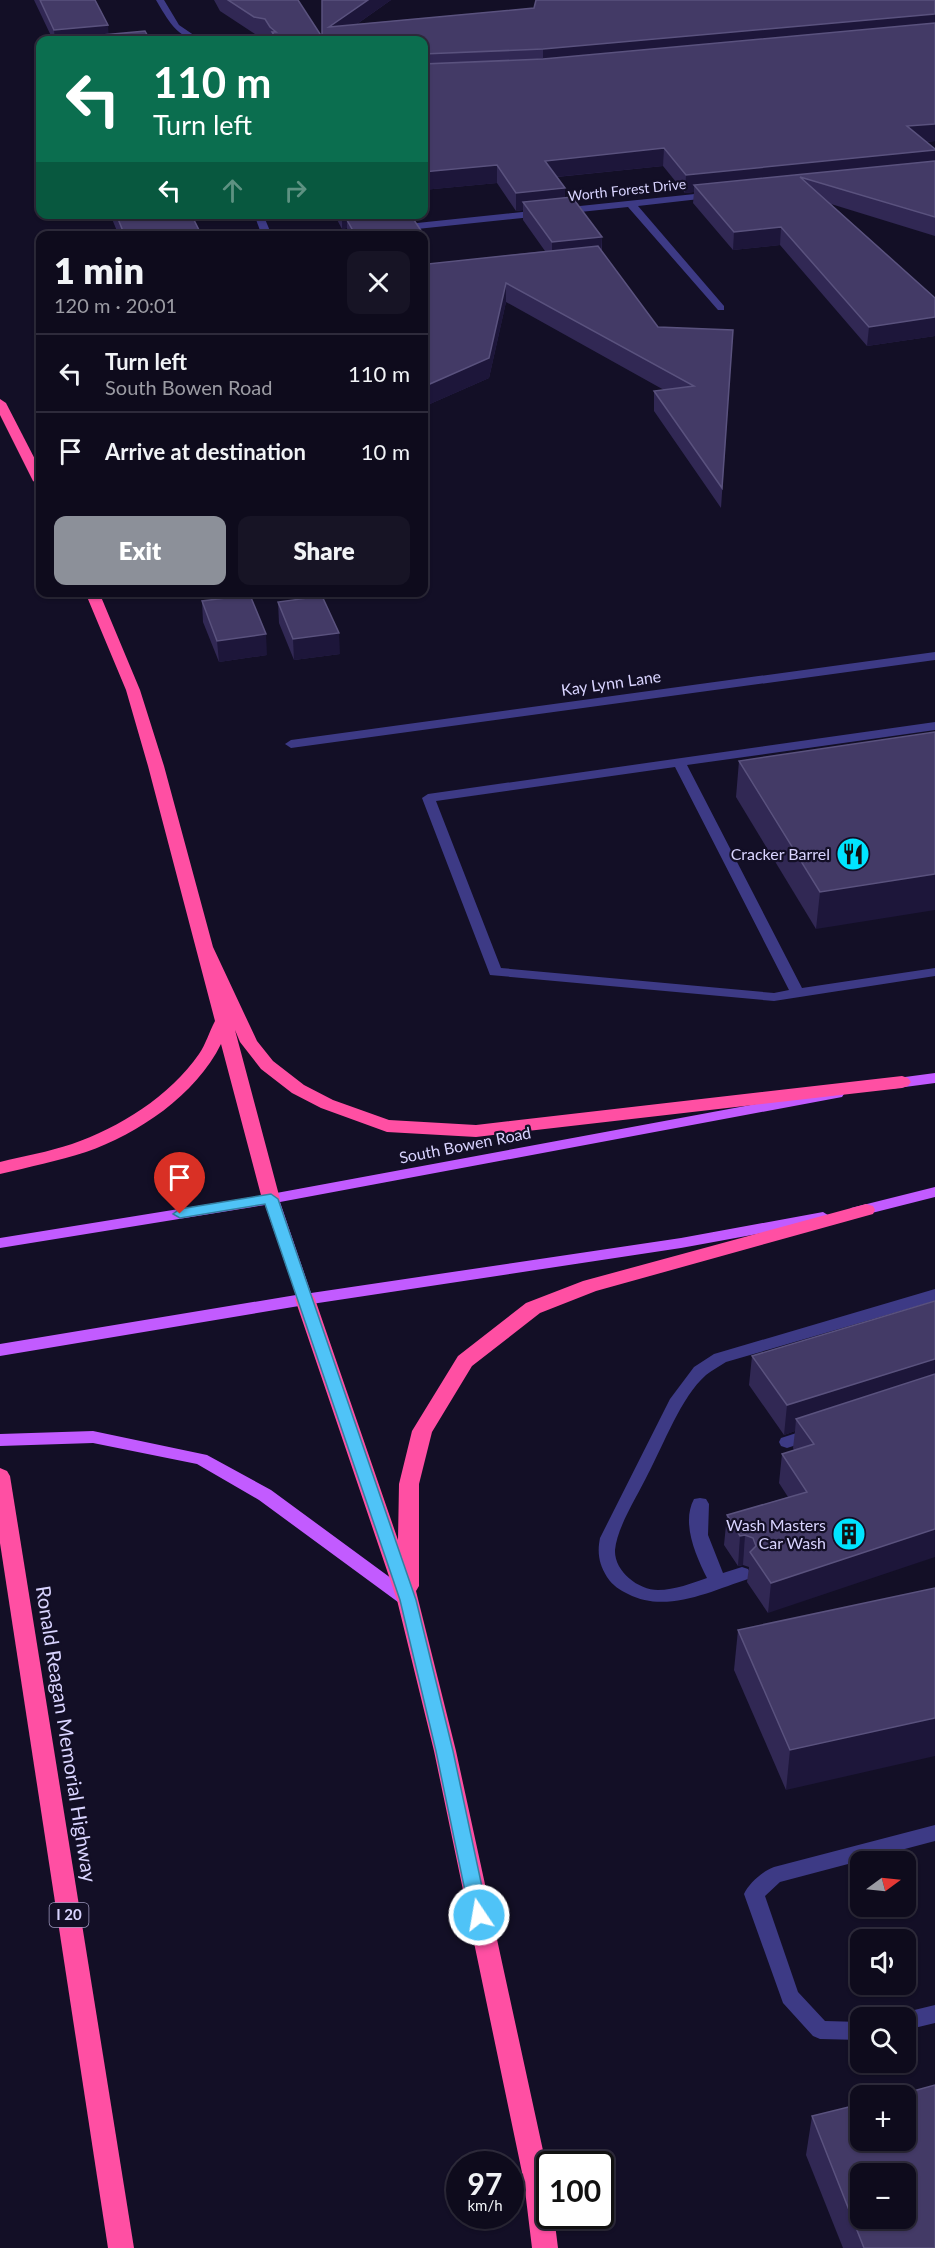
<!DOCTYPE html>
<meta charset="utf-8">
<style>
body{margin:0;font-family:Lato,sans-serif;background:#171425;color:#f1f3f6;height:100vh;display:flex;flex-direction:column;font-size:22px;white-space:nowrap}
*{box-sizing:border-box;margin:0}
p{font-size:20px;color:#9b9ba3}
.icon{flex:none;width:33px;height:33px;fill:none;stroke:currentColor;stroke-width:2;stroke-linecap:round;stroke-linejoin:round}
.map{position:relative;flex:1;overflow:hidden}
.details{position:absolute;left:36px;top:231px;width:392px;height:366px;display:flex;flex-direction:column;background:#0e0b1c;border-radius:12px;box-shadow:0 2px 4px #0004,0 0 0 2px #2e2b3b}
.details>*{flex:none}
.top-card{position:absolute;left:36px;top:36px;width:392px;height:183px;border-radius:12px;box-shadow:0 2px 4px #0004,0 0 0 2px #2e2b3b;background:#0b6e4f;color:#fff;overflow:hidden}
.needle{width:39px;rotate:75deg}
.tools{position:absolute;left:850px;top:1851px;display:grid;gap:12px}
.tools a{display:grid;place-items:center;width:66px;height:66px;border-radius:12px;background:#0e0b1c;box-shadow:0 2px 4px #0004,0 0 0 2px #2e2b3b;font-size:30px}
.speed{position:absolute;left:446px;top:2151px;display:flex;gap:12px;font-size:30px;font-weight:700;text-align:center}
.speed>*{display:grid;place-content:center;width:78px;height:78px;border-radius:50%;background:#0e0b1c;box-shadow:0 2px 4px #0004,0 0 0 2px #2e2b3b;line-height:1}
.speed small{font-size:15px;font-weight:400}
.speed .limit{border:3px solid #111;border-radius:9px;background:#fff;color:#111}
.pin{position:absolute;display:grid;place-items:center;width:51px;height:51px;color:#fff;margin:-62px -26px;border-radius:50% 50% 50% 0;rotate:-45deg;box-shadow:0 0 6px #0007}
.pin .icon{rotate:45deg}
.me{position:absolute;width:66px;margin:-33px;rotate:348deg;stroke-linejoin:round;filter:drop-shadow(0 0 4px #0008)}
.turn{display:flex;align-items:center;gap:21px;height:126px;padding:0 18px;font-size:27px}
.turn .icon{width:78px;height:78px;stroke-width:2.5}
.turn b{display:block;font-size:42px;line-height:51px}
.lanes{display:flex;align-items:center;height:57px;padding:0 18px;background:#0003;justify-content:center;gap:30px;direction:ltr}
.lanes .off{opacity:.35}
.round{display:grid;place-items:center;flex:none;width:63px;height:63px;border-radius:12px;background:#171425}
.overview{display:flex;align-items:center;justify-content:space-between;height:102px;padding:0 18px}
h1{font-size:36px;font-weight:800;line-height:45px}
.cta{display:flex;gap:12px;margin-top:auto;padding:12px 18px}
.cta a{flex:1;height:69px;border-radius:12px;background:#8c9099;color:#fff;font-size:24px;font-weight:800;line-height:69px;text-align:center}
.cta a+a{background:#171425;color:#f1f3f6}
ul{padding:0;list-style:none}
li{display:flex;align-items:center;gap:18px;height:78px;padding:0 18px;border-top:2px solid #2e2b3b}
li div{flex:1}
li b{display:block;font-size:22px}
li em{font-style:normal}
.map>svg:first-child{display:block}
</style>
<div class="map">
<svg width="935" height="2248" viewBox="0 0 935 2248">
<rect width="100%" height="100%" fill="#130f26"/>
<g fill="none" stroke-linecap="round" stroke-linejoin="round">
<g fill="#3d3a85" fill-rule="evenodd">
<path d="M156,0H164L179,25L201,40C177,40 167,18 156,0Z"/>
<polygon points="714,192 717,193 717,197 638,206 724,306 724,310 718,310 628,207 398,231 393,228 398,225"/>
<polygon points="254,214 263,214 272,236 262,236"/>
<polygon points="368,228 373,231 371,233 317,236"/>
<polygon points="935,652 935,660 291,748 285,744 291,740"/>
<path d="M935,722V730L687,765L802,988L935,968V976L774,1001L490,975L422,798L428,794ZM675,767L789,990L774,993L501,968L436,801Z"/>
<path d="M935,1289V1301L726,1362C720,1366 712,1370 706,1375C681,1397 664,1444 648,1474C638,1495 617,1527 615,1550C614,1571 638,1590 658,1590C675,1590 692,1583 707,1578C696,1556 681,1523 694,1499L700,1498L706,1499L709,1504L708,1535L723,1573L742,1567L748,1569L751,1574L748,1579C711,1591 666,1614 628,1594C620,1590 613,1586 607,1577C599,1564 597,1553 600,1538L670,1399L694,1367L714,1354Z"/>
<polygon points="812,1428 818,1430 820,1434 818,1438 787,1448 781,1446 779,1442 781,1438"/>
<path d="M935,1825V1841L780,1882L765,1896L798,1992L825,2021L861,2022V2040L820,2039L813,2036L783,2003L744,1894C749,1883 763,1871 774,1867Z"/>
<polygon points="935,2005 935,2023 906,2030 906,2018 897,2018 906,2012"/>
</g>
<g fill="#c25bff" fill-rule="evenodd">
<polygon points="935,1073 935,1083 890,1089 883,1084 890,1079"/>
<polygon points="837,1089 844,1094 842,1097 280,1202 311,1293 681,1238 823,1212 831,1217 829,1221 681,1248 305,1305 0,1356 0,1344 296,1295 265,1205 0,1248 0,1238 271,1194"/>
<polygon points="935,1187 935,1197 856,1217 848,1212 851,1208"/>
<polygon points="93,1431 207,1455 271,1490 414,1595 417,1600 414,1605 408,1607 402,1605 259,1500 197,1464 93,1443 0,1446 0,1434"/>
</g>
<g fill="#ff4fa3" fill-rule="evenodd">
<polygon points="0,399 6,403 40,469 40,485 33,481 0,415"/>
<path d="M85,592H99L140,690L164,766L213,947L257,1041L273,1061L304,1085L333,1100L389,1120L476,1125L902,1076L908,1078L911,1082L908,1086L902,1088L476,1137L387,1132L321,1108L292,1093L261,1069L240,1042L235,1030L280,1199L278,1203L271,1205L264,1203L262,1199L221,1044C196,1095 138,1134 86,1152C58,1161 29,1167 0,1174V1162C24,1156 48,1152 72,1144C119,1128 170,1096 199,1054C206,1044 209,1032 215,1021L148,766L126,690Z"/>
<polygon points="866,1204 873,1206 875,1210 873,1214 596,1291 540,1313 472,1366 432,1432 419,1484 419,1586 416,1591 456,1751 549,2178 549,2216 554,2216 558,2248 532,2248 524,2182 434,1751 397,1600 295,1299 298,1294 305,1292 312,1294 315,1299 398,1540 399,1484 412,1431 458,1356 526,1303 583,1281"/>
<polygon points="0,1468 7,1471 10,1476 134,2248 108,2248 0,1543"/>
</g>
</g>
<g fill="#312854">
<polygon points="34,0 95,0 108,25 108,35 150,40 53,40"/>
<polygon points="214,0 298,0 322,37 322,0 391,0 357,24 534,8 536,0 935,0 935,141 926,142 935,149 935,236 831,204 935,298 935,336 867,346 780,245 733,250 693,203 694,192 685,193 663,166 557,177 565,188 565,198 572,197 602,237 602,251 658,327 733,330 721,508 654,411 654,391 664,390 506,302 489,378 423,407 423,236 348,236 347,228 342,229 334,214 410,214 428,241 428,264 545,251 523,220 523,210 516,211 497,183 423,190 423,40 268,40 266,36 255,34 220,11"/>
<polygon points="110,214 191,214 202,236 119,236"/>
<polygon points="202,601 267,655 219,662 203,622"/>
<polygon points="278,602 340,654 294,660 279,623"/>
<polygon points="935,732 816,929 736,797 739,761"/>
<polygon points="935,1301 768,1613 747,1582 749,1567 743,1565 738,1566 724,1545 727,1515 788,1497 779,1483 782,1454 794,1450 793,1448 795,1431 784,1435 749,1385 752,1356"/>
<polygon points="935,1588 786,1790 734,1670 738,1630"/>
<polygon points="812,2116 935,2248 843,2248 806,2155"/>
</g>
<g fill="#1d163a">
<polygon points="368,0 391,0 334,40 329,27"/>
<polygon points="935,14 935,31 543,66 543,49"/>
<polygon points="108,25 109,40 81,37 81,40 55,40 54,30"/>
<polygon points="935,124 935,141 905,144 907,126"/>
<polygon points="664,148 663,166 545,178 545,161"/>
<polygon points="935,150 935,168 694,185 694,192 685,193 686,175"/>
<polygon points="497,165 497,183 423,190 423,172"/>
<polygon points="565,188 565,206 523,202 523,210 516,211 516,193"/>
<polygon points="342,214 403,214 347,220 347,228 342,229"/>
<polygon points="781,227 780,245 733,250 734,232"/>
<polygon points="602,237 601,255 552,261 552,242"/>
<polygon points="506,283 506,302 489,378 423,407 423,387"/>
<polygon points="935,317 935,336 867,346 869,327"/>
<polygon points="339,633 340,654 294,660 293,639"/>
<polygon points="266,634 267,655 219,662 217,641"/>
<polygon points="935,874 935,910 816,929 820,892"/>
<polygon points="935,1359 935,1382 796,1419 795,1431 784,1435 787,1405"/>
<polygon points="935,1529 935,1557 768,1613 771,1583"/>
<polygon points="745,1535 743,1565 738,1566 740,1536"/>
<polygon points="935,1718 935,1756 786,1790 790,1750"/>
</g>
<g fill="#433a66" stroke="#5a527e" stroke-width="1.5" fill-rule="evenodd">
<polygon points="40,0 95,0 108,25 54,30"/>
<polygon points="228,0 298,0 322,37 322,0 368,0 329,27 534,8 536,0 935,0 935,14 543,49 423,54 423,40 277,40 272,32 276,32 270,27 265,19 254,17"/>
<polygon points="935,23 935,124 907,126 935,149 935,150 686,175 664,148 545,161 565,188 516,193 497,165 423,172 423,64 543,59"/>
<polygon points="145,31 150,40 82,40 81,37"/>
<polygon points="935,161 935,217 800,177 935,298 935,317 869,327 781,227 734,232 694,185"/>
<polygon points="572,197 602,237 552,242 523,202"/>
<polygon points="116,214 191,214 202,236 125,236"/>
<polygon points="403,214 410,214 428,241 428,264 598,246 658,327 733,330 722,488 654,391 694,386 506,283 489,358 423,387 423,344 424,343 423,342 423,236 356,236 347,220"/>
<polygon points="250,595 266,634 217,641 202,601"/>
<polygon points="322,596 339,633 293,639 278,602"/>
<polygon points="935,732 935,874 820,892 739,761"/>
<polygon points="935,1301 935,1359 787,1405 752,1356"/>
<polygon points="935,1374 935,1529 771,1583 750,1552 756,1546 753,1538 745,1535 740,1536 727,1515 807,1492 782,1454 814,1444 796,1419"/>
<polygon points="935,1588 935,1718 790,1750 738,1630"/>
<path d="M935,2085V2248H864L812,2116L861,2104V2140H906V2096H895ZM861,2174H906V2218H861Z"/>
</g>
<polygon fill="#4fc3f7" stroke="#337fa1" stroke-width="1.5" points="271,1194 278,1199 416,1600 453,1751 488,1915 486,1920 479,1922 473,1920 470,1915 436,1751 400,1600 265,1204 180,1218 173,1214 180,1209"/>
<defs>
<g id="restaurant-disc" transform="scale(1.725)"><circle r="9.5" fill="#00e5ff" stroke="#130f26"/><path d="M-5-6h1v4h1v-4h1v4h1v-4h1v5L-1.5 .5V6h-2V.5L-5-1ZM5-6V6H3V1.5H1.5Q1.5-4 5-6Z" fill="#111"/></g>
<g id="building-disc" transform="scale(1.725)"><circle r="9.5" fill="#00e5ff" stroke="#130f26"/><path d="M-4-6H4V6H1V3H-1V6H-4ZM-2.5-4.3h1.7v1.8h-1.7ZM.8-4.3h1.7v1.8H.8ZM-2.5-1h1.7V.8h-1.7ZM.8-1h1.7V.8H.8Z" fill="#111"/></g>
</defs>
<g fill-rule="evenodd">
<use href="#restaurant-disc" x="853" y="854"/>
<use href="#building-disc" x="849" y="1534"/>
</g>
<g text-anchor="middle" stroke-width="4.5" stroke-linejoin="round" paint-order="stroke">
<g font-size="14" fill="#d9d4ff" stroke="#130f26">
<text transform="translate(627 190) rotate(-6)" y="5">Worth Forest Drive</text>
</g>
<rect fill="#130f26" stroke="#9e99be" stroke-width="1.5" x="49.5" y="1903" width="39" height="24" rx="4.5"/>
<g font-size="15" font-weight="bold" fill="#d9d4ff">
<text x="69" y="1920">I 20</text>
</g>
<g font-size="16" fill="#d9d4ff" stroke="#130f26">
<text transform="translate(611 683) rotate(-8)" y="6">Kay Lynn Lane</text>
<text transform="translate(465 1145) rotate(-11)" y="6">South Bowen Road</text>
</g>
<g font-size="16" fill="#d9d4ff" stroke="#130f26" text-anchor="end">
<text x="830" y="860">Cracker Barrel</text>
<text x="826" y="1531">Wash Masters<tspan x="826" dy="18">Car Wash</tspan></text>
</g>
<g font-size="20" fill="#d9d4ff" stroke="#130f26">
<text transform="translate(66 1734) rotate(81)" y="7">Ronald Reagan Memorial Highway</text>
</g>
</g>
</svg>
<div class="tools">
<a><svg class="needle" viewBox="-14 -14 28 28"><path d="M0-13l5 13h-10z" fill="#e53935"/><path d="M0 13l5-13h-10z" fill="#9b9ba3"/></svg></a>
<a><svg class="icon" aria-label="sound" viewBox="0 0 24 24"><path d="M4 9h4l5-4v14l-5-4H4zM17 9q2 3 0 6"/></svg></a>
<a><svg class="icon" aria-label="search" viewBox="0 0 24 24"><circle cx="10" cy="10" r="6"/><path d="M15 15l6 6"/></svg></a>
<a>+</a>
<a>−</a>
</div>
<div class="speed"><div>97<small>km/h</small></div><div class="limit">100</div></div>
<div class="pin" style="left:180px;top:1214px;background:#d93025"><svg class="icon" aria-label="arrive" viewBox="0 0 24 24"><path d="M6 21V4h12l-3 4 3 4H6"/></svg></div>
<svg class="me" style="left:479px;top:1915px" viewBox="-20 -20 40 40"><circle r="17" fill="#4fc3f7" stroke="#fff" stroke-width="3"/><path d="M0-11L8 9 0 5-8 9z" fill="#fff"/></svg>
<div class="top-card">
<div class="turn"><svg class="icon" aria-label="left" viewBox="0 0 24 24"><path d="M17 20v-9H6M10 6l-5 5 5 5"/></svg><div><b>110 m</b>Turn left</div></div>
<div class="lanes"><svg class="icon" aria-label="left" viewBox="0 0 24 24"><path d="M17 20v-9H6M10 6l-5 5 5 5"/></svg><svg class="icon off" aria-label="ahead" viewBox="0 0 24 24"><path d="M12 20V5M6 11l6-6 6 6"/></svg><svg class="icon off" aria-label="right" viewBox="0 0 24 24"><path d="M7 20v-9h11M14 6l5 5-5 5"/></svg></div>
</div>
<section class="details">
<div class="overview"><div><h1>1 min</h1><p>120 m · 20:01</p></div><a class="round"><svg class="icon" aria-label="close" viewBox="0 0 24 24"><path d="M6 6l12 12M18 6L6 18"/></svg></a></div>
<ul>
<li><svg class="icon" aria-label="left" viewBox="0 0 24 24"><path d="M17 20v-9H6M10 6l-5 5 5 5"/></svg><div><b>Turn left</b><p>South Bowen Road</p></div><em>110 m</em></li>
<li><svg class="icon" aria-label="arrive" viewBox="0 0 24 24"><path d="M6 21V4h12l-3 4 3 4H6"/></svg><div><b>Arrive at destination</b></div><em>10 m</em></li>
</ul>
<div class="cta"><a>Exit</a><a>Share</a></div>
</section>
</div>
